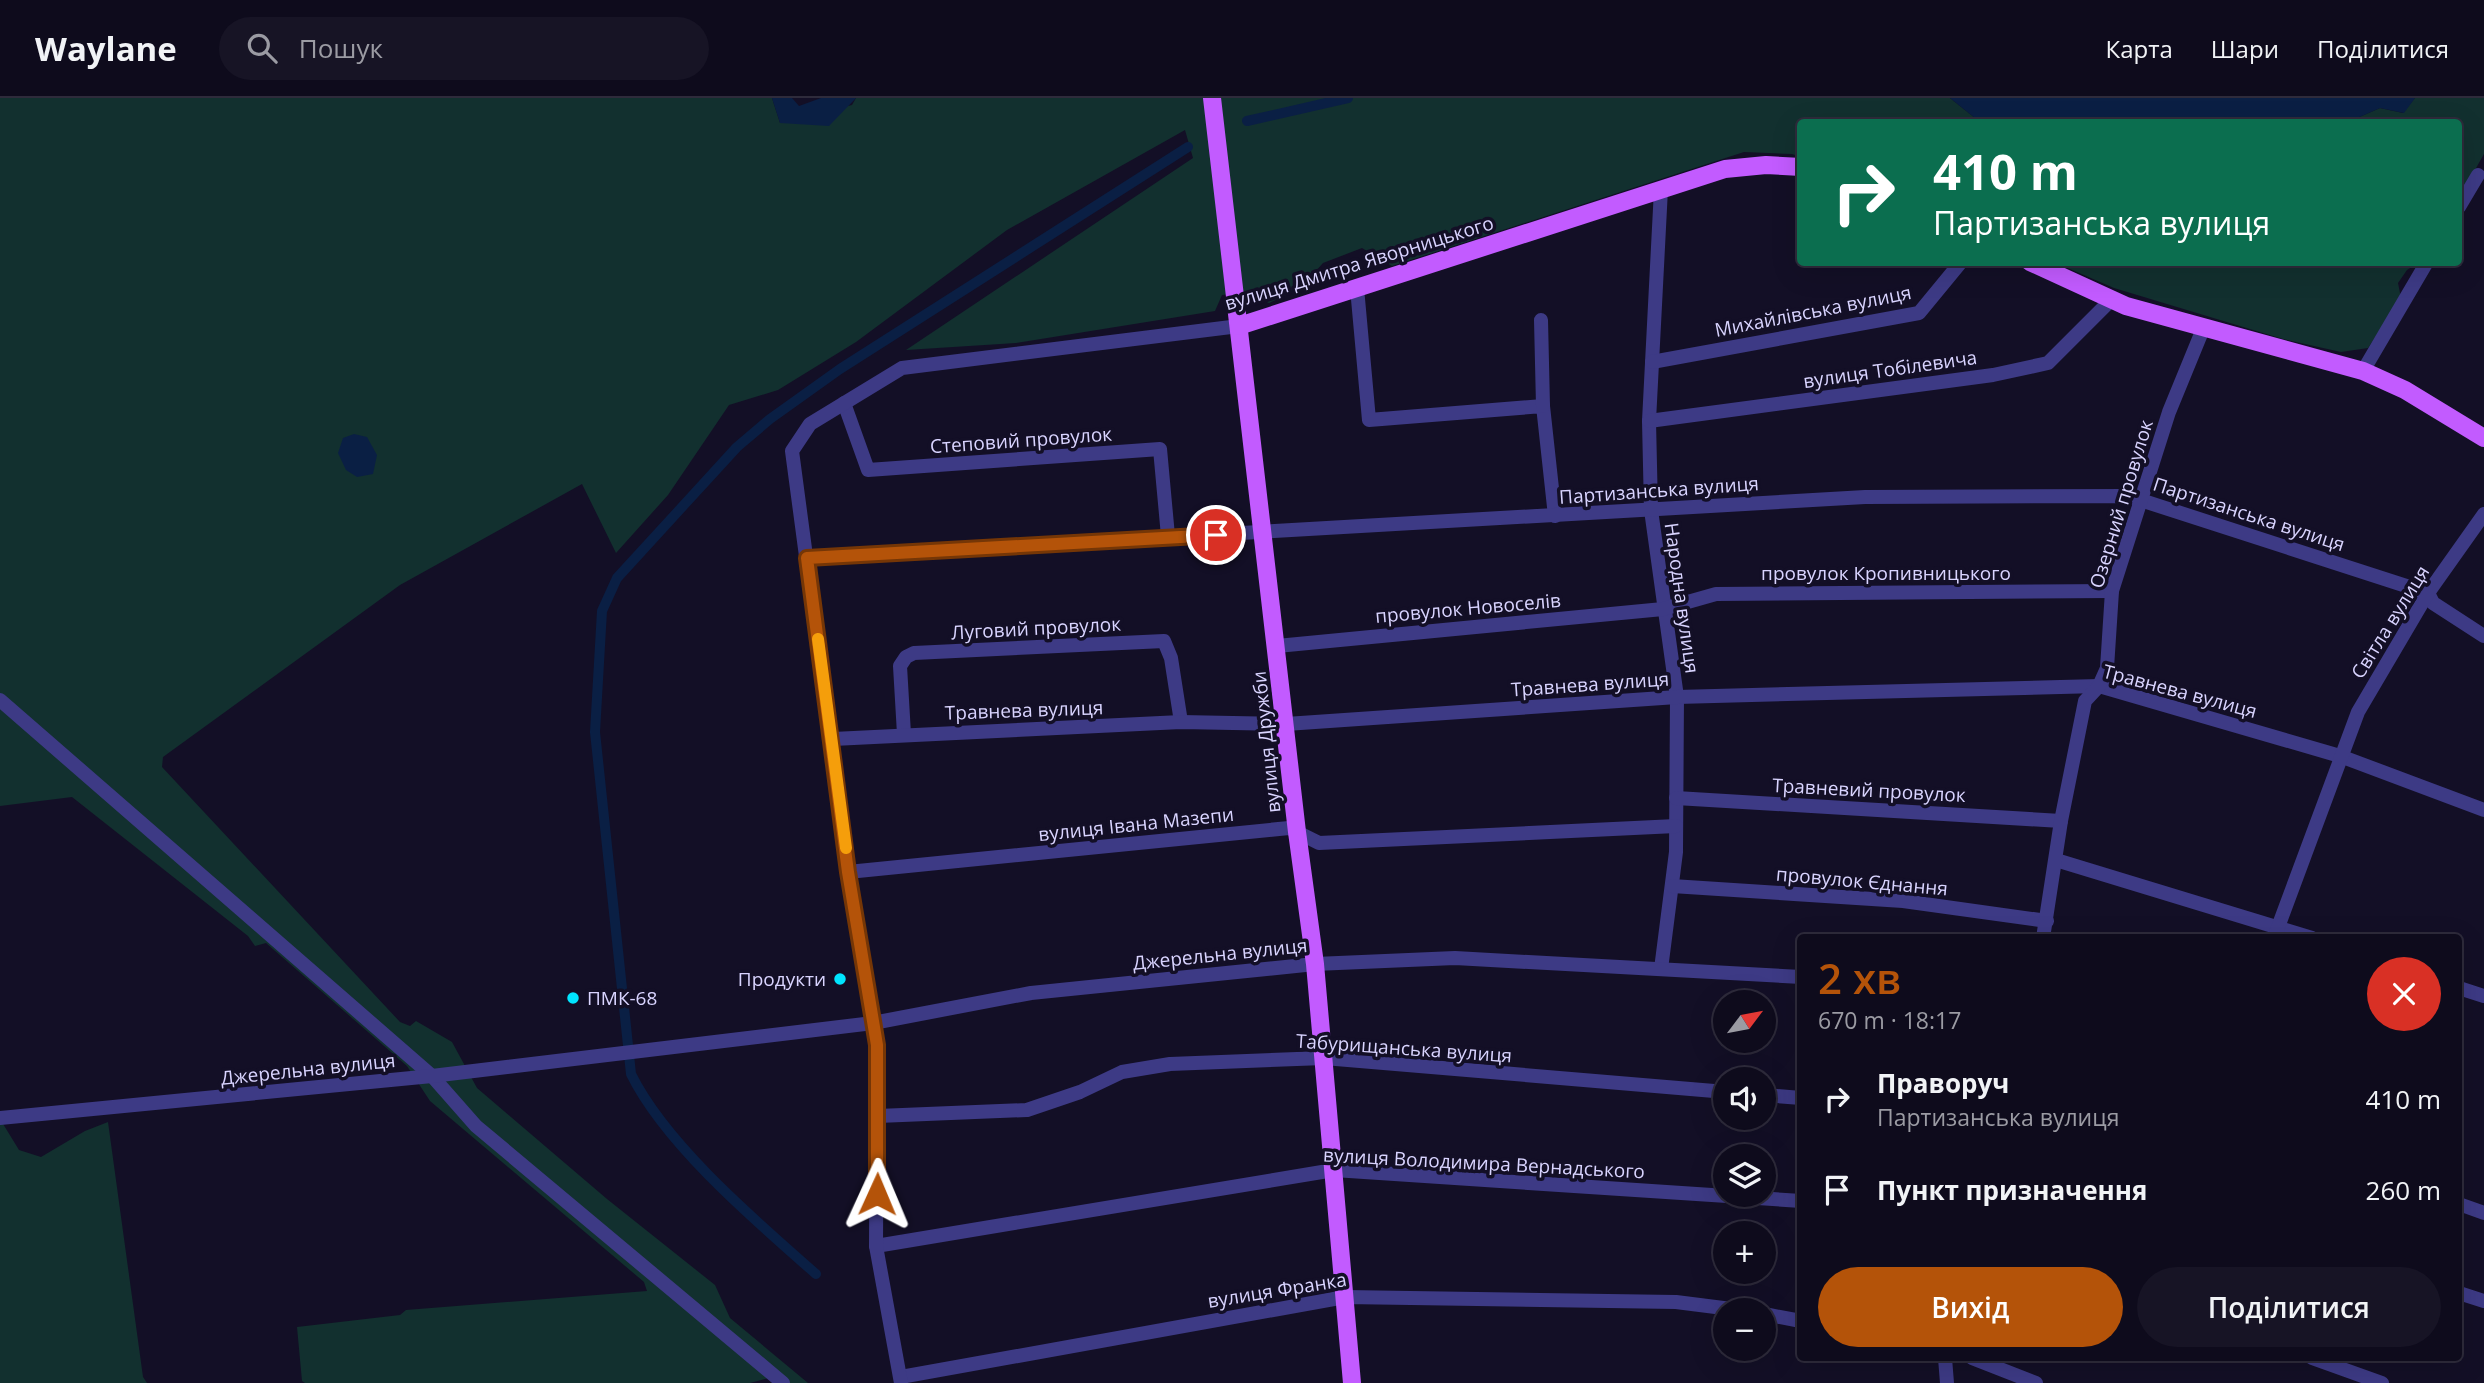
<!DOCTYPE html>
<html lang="uk">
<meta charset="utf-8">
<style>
body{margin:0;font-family:"Open Sans",sans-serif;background:#171425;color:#f1f3f6;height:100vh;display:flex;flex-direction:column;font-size:26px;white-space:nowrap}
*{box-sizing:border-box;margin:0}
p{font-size:23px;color:#9b9ba3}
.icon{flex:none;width:38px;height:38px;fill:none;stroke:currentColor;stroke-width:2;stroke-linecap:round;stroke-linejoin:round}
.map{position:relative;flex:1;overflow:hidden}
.sheet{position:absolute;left:1797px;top:836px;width:665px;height:427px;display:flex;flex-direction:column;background:#0e0b1c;border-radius:7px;box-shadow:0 7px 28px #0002,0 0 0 2px #2e2b3b}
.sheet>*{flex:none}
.top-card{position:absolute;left:1797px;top:21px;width:665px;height:147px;border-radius:7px;box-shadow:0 7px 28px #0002,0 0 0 2px #2e2b3b;background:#0b6e4f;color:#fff;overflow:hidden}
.needle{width:46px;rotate:58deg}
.tools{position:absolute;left:1713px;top:892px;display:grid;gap:14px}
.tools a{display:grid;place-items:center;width:63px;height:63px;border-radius:50%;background:#0e0b1c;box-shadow:0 7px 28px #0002,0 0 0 2px #2e2b3b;font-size:35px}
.pin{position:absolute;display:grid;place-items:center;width:60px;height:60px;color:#fff;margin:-30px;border:4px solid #fff;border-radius:50%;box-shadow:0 2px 7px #0007}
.me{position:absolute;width:77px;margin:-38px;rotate:1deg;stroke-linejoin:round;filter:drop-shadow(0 0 5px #0008)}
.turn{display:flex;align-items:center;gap:24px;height:147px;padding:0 21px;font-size:32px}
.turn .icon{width:91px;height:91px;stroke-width:2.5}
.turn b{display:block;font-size:49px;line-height:60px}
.round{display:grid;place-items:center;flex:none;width:74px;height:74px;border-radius:37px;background:#171425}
.headline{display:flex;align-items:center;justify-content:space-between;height:119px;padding:0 21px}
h1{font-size:42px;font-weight:600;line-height:52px;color:#b45309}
.button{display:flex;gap:14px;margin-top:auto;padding:14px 21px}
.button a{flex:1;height:80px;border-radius:42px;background:#b45309;color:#fff;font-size:28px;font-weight:600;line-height:80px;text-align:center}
.button a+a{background:#171425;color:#f1f3f6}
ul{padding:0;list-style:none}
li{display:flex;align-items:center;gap:21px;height:91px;padding:0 21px}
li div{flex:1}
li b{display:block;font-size:26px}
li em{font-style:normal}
header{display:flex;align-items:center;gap:42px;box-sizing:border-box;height:98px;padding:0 35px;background:#0e0b1c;border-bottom:2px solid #2e2b3b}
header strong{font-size:33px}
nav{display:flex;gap:38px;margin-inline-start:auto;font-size:24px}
.search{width:490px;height:63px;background:#171425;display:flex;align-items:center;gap:18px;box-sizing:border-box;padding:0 24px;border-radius:38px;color:#9b9ba3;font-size:26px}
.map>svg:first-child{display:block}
</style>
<header>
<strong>Waylane</strong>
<div class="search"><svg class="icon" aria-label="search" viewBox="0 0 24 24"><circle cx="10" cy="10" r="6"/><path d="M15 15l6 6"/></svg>Пошук</div>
<nav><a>Карта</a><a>Шари</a><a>Поділитися</a></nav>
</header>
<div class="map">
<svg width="2484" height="1285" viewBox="0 0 2484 1285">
<rect width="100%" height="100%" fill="#130f26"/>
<g fill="#12302f">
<polygon points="0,0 772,0 780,25 852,7 856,0 1950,0 1980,24 1801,24 1801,59 1792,56 1744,54 1392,168 1362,150 1323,165 1300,191 1269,205 1243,195 1222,197 1215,213 1016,245 906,252 1193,60 1185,32 1007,132 856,244 778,292 729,307 668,397 616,455 582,386 400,487 163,659 162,669 400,924 410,928 416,923 452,944 477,990 607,1101 715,1187 730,1220 808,1285 774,1285 769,1280 750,1285 305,1285 302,1283 297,1229 400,1217 406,1212 647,1193 644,1184 430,1003 407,968 266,845 255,848 248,838 72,699 0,708"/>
<polygon points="2415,0 2484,0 2484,56 2459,100 2459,24 2348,24 2380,10 2403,15"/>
<polygon points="2056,165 2418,165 2407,172 2398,185 2401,200 2368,250 2341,254 2283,241 2114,190"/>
<polygon points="0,1021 19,1052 41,1059 85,1033 108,1024 143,1279 147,1285 0,1285"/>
</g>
<g fill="#0a1f44">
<polygon points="772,0 792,0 799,8 821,0 856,0 829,28 780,25"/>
<polygon points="1950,0 2415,0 2404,15 2380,10 2348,24 1980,24"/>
<polygon points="354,336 367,339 377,357 373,376 357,379 346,372 338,355 343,340"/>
</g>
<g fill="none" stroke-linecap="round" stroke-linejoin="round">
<g stroke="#0a1f44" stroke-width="10">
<polyline points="1247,23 1348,0"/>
<path d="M816,1176C756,1123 666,1047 631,976L595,634L602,513L617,480L737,349L770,321L840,271L1188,49"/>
</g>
<g stroke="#3d3a85" stroke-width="14">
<polyline points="1661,91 1649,323 1651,412 1677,599 1676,754 1661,871"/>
<polyline points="2459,109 2478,77"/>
<polyline points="1357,190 1369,322 1543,308 1555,418"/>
<polyline points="1541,222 1543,308"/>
<polyline points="1652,264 1919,215 1961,164"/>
<polyline points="2363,273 2427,164"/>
<polyline points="844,305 868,372 1160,351 1168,438"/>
<polyline points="1649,323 1993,277 2048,265 2111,202"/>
<polyline points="807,460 1865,399 2128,398 2428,495 2433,505 2484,538"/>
<polyline points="1277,548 1663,511 1716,496 2112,493"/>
<polyline points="0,602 432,978 476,1028 783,1285"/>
<polyline points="904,636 900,568 906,559 914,555 1164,543 1171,560 1181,624"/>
<polyline points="833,641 1181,624 1286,626 1677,599 2099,588 2340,658 2484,712"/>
<polyline points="1676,700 2061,723"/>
<polyline points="2056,762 2312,840"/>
<polyline points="848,774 1289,730 1319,745 1676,728"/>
<polyline points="1672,788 1903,803 2047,823"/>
<polyline points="2043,840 2061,723 2085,603 2099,588 2107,570 2112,493 2169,314 2203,231"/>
<polyline points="2274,840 2358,614 2428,495 2484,416"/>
<polyline points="2459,890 2484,898"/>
<polyline points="1764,997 1801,1000"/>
<polyline points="878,1018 1027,1012 1080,994 1122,974 1170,966 1324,960 1726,994"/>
<polyline points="0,1020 432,978 873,925 1031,895 1315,866 1455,860 1801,879"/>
<polyline points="2459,1106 2484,1115"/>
<polyline points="876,1148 1334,1072 1801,1103"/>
<polyline points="2459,1195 2484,1203"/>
<polyline points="1764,1216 1801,1223"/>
<polyline points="1945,1260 1947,1285"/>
<polyline points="1972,1260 2036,1285"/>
<polyline points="2312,1260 2382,1285"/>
<polyline points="901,1279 1345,1199 1676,1204 1747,1213"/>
<polyline points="901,1285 876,1148 877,947 848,774 792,353 810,326 902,270 1239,228"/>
</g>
<g stroke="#c25bff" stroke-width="18">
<polyline points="1212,0 1297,734 1315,866 1352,1285"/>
<polyline points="2030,164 2126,208 2363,273 2405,292 2484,340"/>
<polyline points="1239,228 1725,71 1766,67 1801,69"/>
</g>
</g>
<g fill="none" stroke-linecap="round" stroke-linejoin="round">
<g stroke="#753606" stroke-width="18">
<polyline id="route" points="877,1096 877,947 848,774 807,460 1216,437"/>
</g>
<use href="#route" stroke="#b45309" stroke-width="12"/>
<polyline stroke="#f59e0b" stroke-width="12" points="818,541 846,750"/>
</g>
<g fill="#00e5ff" stroke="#130f26" stroke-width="2.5">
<circle cx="840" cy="881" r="7"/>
<circle cx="573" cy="900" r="7"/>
</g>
<g text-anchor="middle" stroke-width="7" stroke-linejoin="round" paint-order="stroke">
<g font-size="19" fill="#d9d4ff" stroke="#130f26">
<text transform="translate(1359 165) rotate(-17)" y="7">вулиця Дмитра Яворницького</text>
<text transform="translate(1813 213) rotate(-11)" y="7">Михайлівська вулиця</text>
<text transform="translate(1890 271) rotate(-8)" y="7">вулиця Тобілевича</text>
<text transform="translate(1021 342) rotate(-4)" y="7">Степовий провулок</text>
<text transform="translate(1659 392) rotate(-4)" y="7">Партизанська вулиця</text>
<text transform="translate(2121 406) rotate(-73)" y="7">Озерний провулок</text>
<text transform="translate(2249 416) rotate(18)" y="7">Партизанська вулиця</text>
<text x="1886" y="482">провулок Кропивницького</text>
<text transform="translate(1682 500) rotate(82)" y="7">Народна вулиця</text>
<text transform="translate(1468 510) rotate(-5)" y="7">провулок Новоселів</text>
<text transform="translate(2390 524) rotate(-58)" y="7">Світла вулиця</text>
<text transform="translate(1036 530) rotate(-3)" y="7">Луговий провулок</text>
<text transform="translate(1590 586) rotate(-4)" y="7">Травнева вулиця</text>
<text transform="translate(2180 593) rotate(15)" y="7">Травнева вулиця</text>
<text transform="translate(1024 612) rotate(-2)" y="7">Травнева вулиця</text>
<text transform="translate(1266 644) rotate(-96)" y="7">вулиця Дружби</text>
<text transform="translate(1869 692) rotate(3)" y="7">Травневий провулок</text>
<text transform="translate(1136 726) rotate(-6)" y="7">вулиця Івана Мазепи</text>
<text transform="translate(1862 783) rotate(5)" y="7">провулок Єднання</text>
<text transform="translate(1220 856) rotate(-6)" y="7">Джерельна вулиця</text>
<text transform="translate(1404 950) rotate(4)" y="7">Табурищанська вулиця</text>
<text transform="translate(308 971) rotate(-6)" y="7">Джерельна вулиця</text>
<text transform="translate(1484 1065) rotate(3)" y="7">вулиця Володимира Вернадського</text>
<text transform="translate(1277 1192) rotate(-9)" y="7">вулиця Франка</text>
</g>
<g font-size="19" fill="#d9d4ff" stroke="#130f26" text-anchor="end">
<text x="826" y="888">Продукти</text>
<text x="587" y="907" text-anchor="start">ПМК-68</text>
</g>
</g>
</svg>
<div class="tools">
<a><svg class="needle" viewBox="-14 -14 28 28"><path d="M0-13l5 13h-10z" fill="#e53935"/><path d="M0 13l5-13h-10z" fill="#9b9ba3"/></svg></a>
<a><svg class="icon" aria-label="sound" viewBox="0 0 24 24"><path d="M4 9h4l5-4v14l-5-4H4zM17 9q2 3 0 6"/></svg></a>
<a><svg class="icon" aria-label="layers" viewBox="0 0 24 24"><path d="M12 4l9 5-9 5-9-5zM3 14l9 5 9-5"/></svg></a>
<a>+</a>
<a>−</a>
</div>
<div class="pin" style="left:1216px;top:437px;background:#d93025"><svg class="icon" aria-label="arrive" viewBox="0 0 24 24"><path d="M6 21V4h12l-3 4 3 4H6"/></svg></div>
<svg class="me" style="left:877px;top:1096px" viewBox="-20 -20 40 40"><path d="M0-17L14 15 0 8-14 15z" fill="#b45309" stroke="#fff" stroke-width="4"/></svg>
<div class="top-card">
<div class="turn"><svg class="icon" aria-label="right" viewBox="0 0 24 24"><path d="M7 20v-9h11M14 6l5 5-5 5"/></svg><div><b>410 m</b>Партизанська вулиця</div></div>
</div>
<section class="sheet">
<div class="headline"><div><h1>2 хв</h1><p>670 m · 18:17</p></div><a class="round" style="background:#d93025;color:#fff"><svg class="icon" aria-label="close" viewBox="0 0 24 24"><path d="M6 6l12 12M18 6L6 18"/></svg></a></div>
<ul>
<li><svg class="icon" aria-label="right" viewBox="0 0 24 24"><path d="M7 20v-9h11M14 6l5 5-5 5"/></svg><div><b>Праворуч</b><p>Партизанська вулиця</p></div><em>410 m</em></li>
<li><svg class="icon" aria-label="arrive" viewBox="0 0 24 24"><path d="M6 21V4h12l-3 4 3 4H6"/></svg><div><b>Пункт призначення</b></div><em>260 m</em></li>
</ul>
<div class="button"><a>Вихід</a><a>Поділитися</a></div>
</section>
</div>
